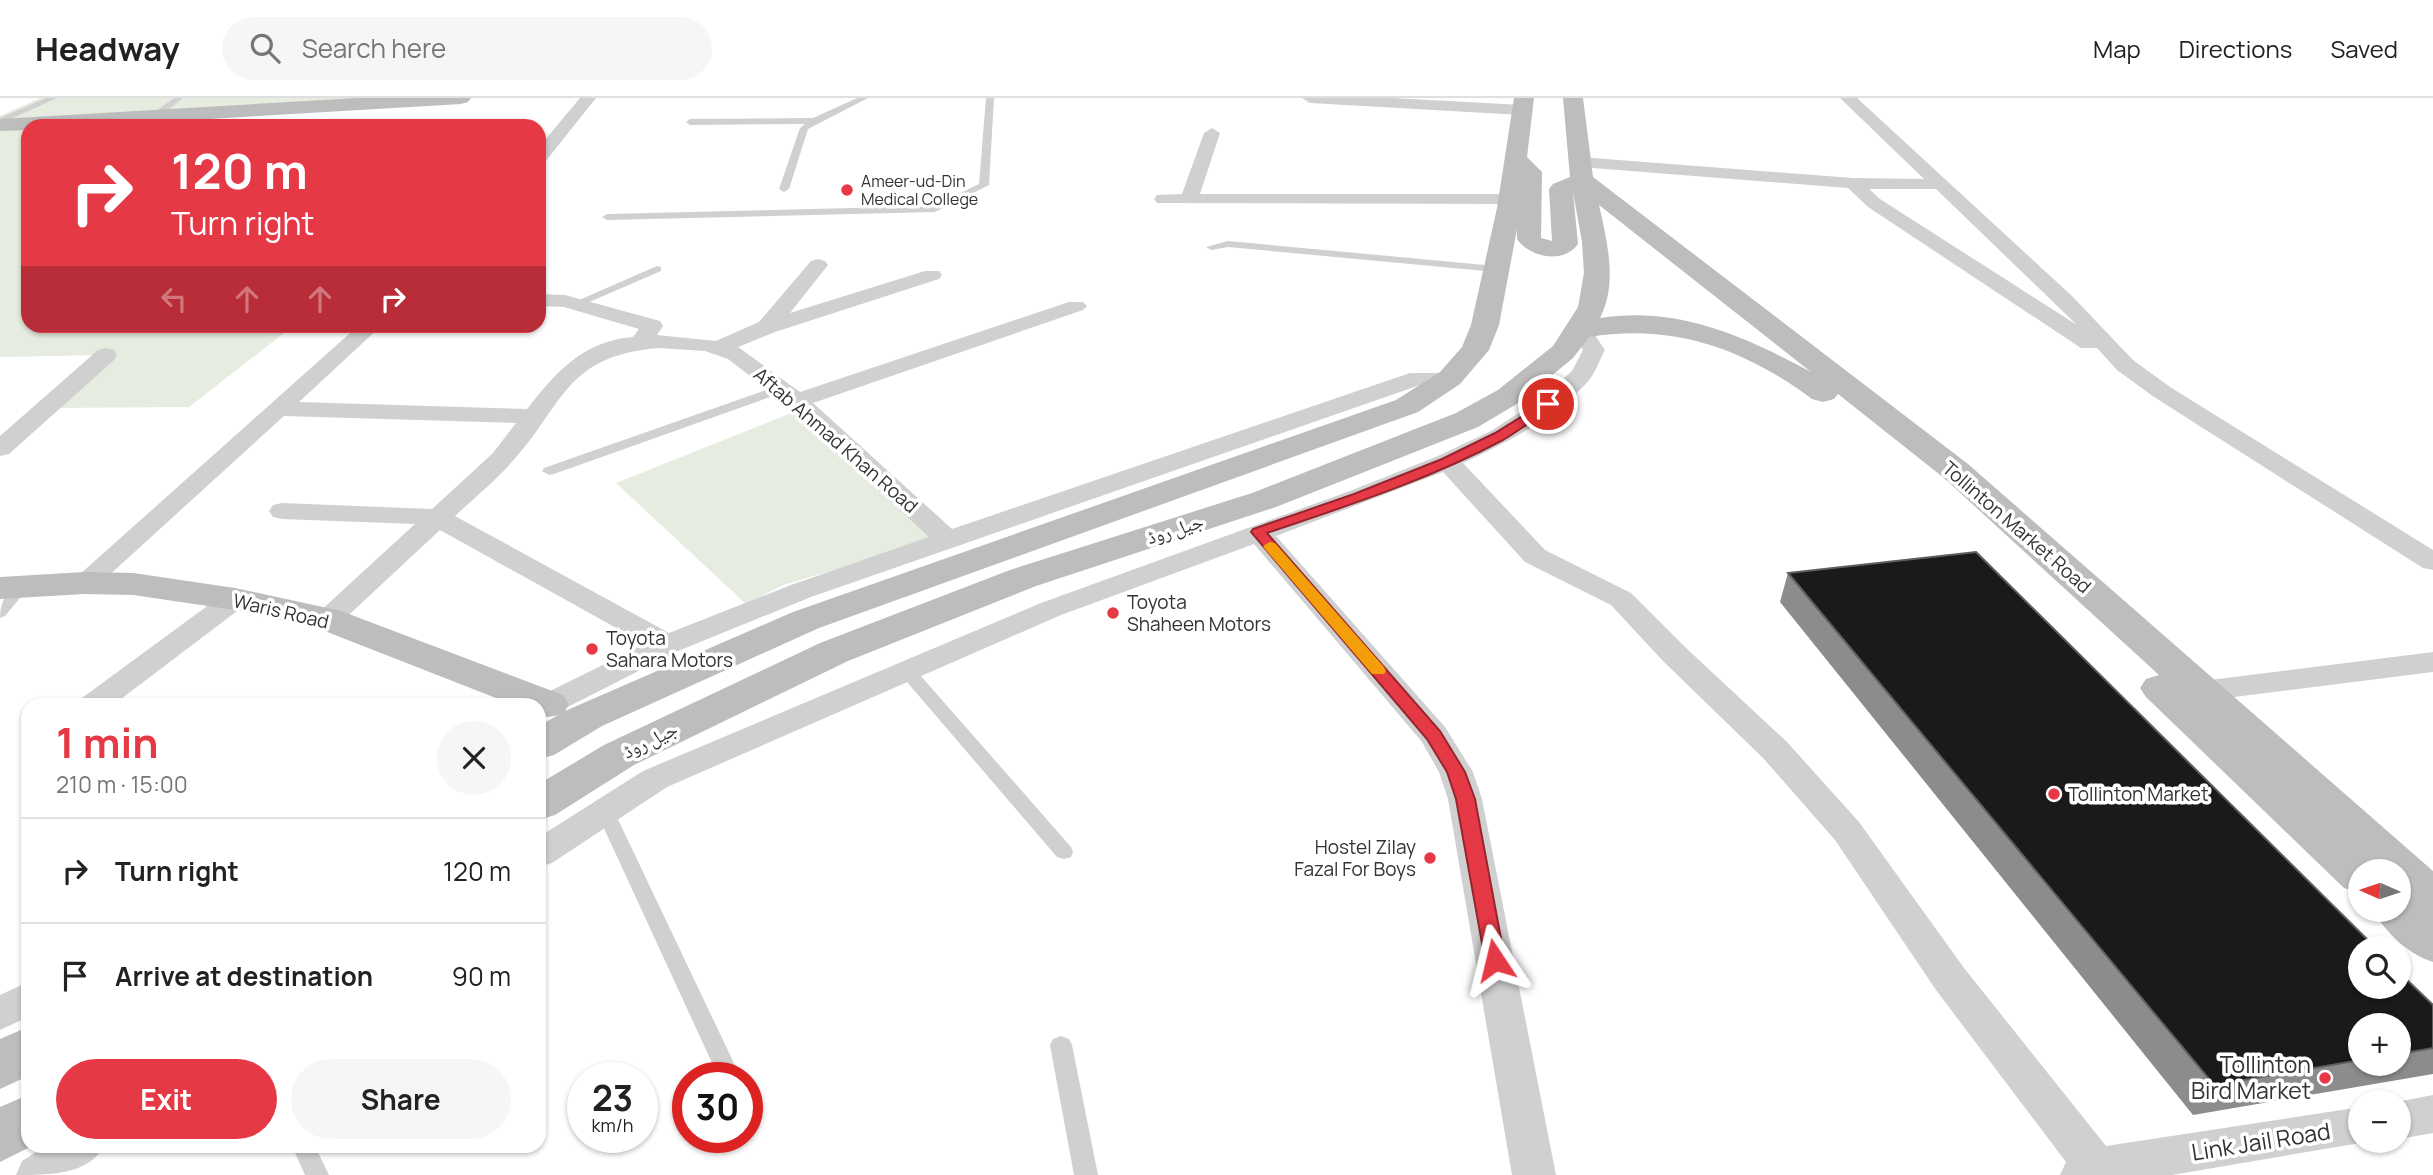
<!DOCTYPE html>
<meta charset="utf-8">
<style>
body{margin:0;font-family:Manrope,"Noto Naskh Arabic",sans-serif;background:#f6f6f6;color:#222;height:100vh;display:flex;flex-direction:column;font-size:26px;white-space:nowrap}
*{box-sizing:border-box;margin:0}
p{font-size:23px;color:#767676}
.icon{flex:none;width:38px;height:38px;fill:none;stroke:currentColor;stroke-width:2;stroke-linecap:round;stroke-linejoin:round}
.map{position:relative;flex:1;overflow:hidden}
.panel{position:absolute;left:21px;top:600px;width:525px;height:455px;display:flex;flex-direction:column;background:#fff;border-radius:21px;box-shadow:0 2px 5px #0004}
.panel>*{flex:none}
.banner{position:absolute;left:21px;top:21px;width:525px;height:214px;border-radius:21px;box-shadow:0 2px 5px #0004;background:#e63946;color:#fff;overflow:hidden}
.needle{width:46px;rotate:273deg}
.controls{position:absolute;left:2348px;top:761px;display:grid;gap:14px}
.controls a{display:grid;place-items:center;width:63px;height:63px;border-radius:50%;background:#fff;box-shadow:0 2px 5px #0004;font-size:35px}
.speed{position:absolute;left:567px;top:964px;display:flex;gap:14px;font-size:35px;font-weight:700;text-align:center}
.speed>*{display:grid;place-content:center;width:91px;height:91px;border-radius:50%;background:#fff;box-shadow:0 2px 5px #0004;line-height:1}
.speed small{font-size:18px;font-weight:400}
.speed .limit{border:10px solid #d22;background:#fff;color:#111}
.pin{position:absolute;display:grid;place-items:center;width:60px;height:60px;color:#fff;margin:-30px;border:4px solid #fff;border-radius:50%;box-shadow:0 2px 7px #0007}
.me{position:absolute;width:77px;margin:-38px;rotate:350deg;stroke-linejoin:round;filter:drop-shadow(0 0 5px #0008)}
.turn{display:flex;align-items:center;gap:24px;height:147px;padding:0 35px;font-size:32px}
.turn .icon{width:91px;height:91px;stroke-width:2.5}
.turn b{display:block;font-size:49px;line-height:60px}
.lanes{display:flex;align-items:center;height:66px;padding:0 35px;background:#0003;justify-content:center;gap:35px;direction:ltr}
.lanes .off{opacity:.35}
.round{display:grid;place-items:center;flex:none;width:74px;height:74px;border-radius:37px;background:#f6f6f6}
.head{display:flex;align-items:center;justify-content:space-between;height:119px;padding:0 35px}
h1{font-size:42px;font-weight:700;line-height:52px;color:#e63946}
.cta{display:flex;gap:14px;margin-top:auto;padding:14px 35px}
.cta a{flex:1;height:80px;border-radius:42px;background:#e63946;color:#fff;font-size:28px;font-weight:700;line-height:80px;text-align:center}
.cta a+a{background:#f6f6f6;color:#222}
ul{padding:0;list-style:none}
li{display:flex;align-items:center;gap:21px;height:105px;padding:0 35px;border-top:2px solid #e0e0e0}
li div{flex:1}
li b{display:block;font-size:26px}
li em{font-style:normal}
header{display:flex;align-items:center;gap:42px;box-sizing:border-box;height:98px;padding:0 35px;background:#fff;border-bottom:2px solid #e0e0e0}
header strong{font-size:33px}
nav{display:flex;gap:38px;margin-inline-start:auto;font-size:24px}
.search{width:490px;height:63px;background:#f6f6f6;display:flex;align-items:center;gap:18px;box-sizing:border-box;padding:0 24px;border-radius:38px;color:#767676;font-size:26px}
.map>svg:first-child{display:block}
</style>
<header>
<strong>Headway</strong>
<div class="search"><svg class="icon" aria-label="search" viewBox="0 0 24 24"><circle cx="10" cy="10" r="6"/><path d="M15 15l6 6"/></svg>Search here</div>
<nav><a>Map</a><a>Directions</a><a>Saved</a></nav>
</header>
<div class="map">
<svg width="2433" height="1077" viewBox="0 0 2433 1077">
<rect width="100%" height="100%" fill="#fff"/>
<g fill="#e6ecdf">
<polygon points="40,0 422,0 0,21 0,18"/>
<polygon points="28,31 28,228 293,228 189,309 46,310 105,257 0,259 0,33"/>
<polygon points="804,310 941,440 783,487 746,506 616,385"/>
</g>
<g fill="none" stroke-linecap="round" stroke-linejoin="round">
<g fill="#d0d0d0" fill-rule="evenodd">
<polygon points="46,0 57,0 0,26 0,20"/>
<polygon points="174,0 183,0 155,22 149,22 149,18"/>
<polygon points="857,0 868,0 808,31 789,91 784,94 779,91 800,30 805,26 690,27 686,24 690,21 813,20"/>
<polygon points="986,0 994,0 989,87 935,114 607,122 602,119 607,116 933,108 979,86"/>
<polygon points="1228,143 1496,168 1501,171 1496,174 1228,149 1211,152 1206,149"/>
<polygon points="657,168 661,169 661,173 580,208 570,206"/>
<polygon points="780,287 786,291 784,294 554,376 549,377 542,373 544,370"/>
<path d="M22,483L30,488L5,518L0,520C0,505 7,489 22,483Z"/>
<polygon points="907,568 913,569 1071,749 1073,754 1071,759 1064,761 1057,759 901,577 899,573 901,569"/>
<polygon points="605,707 611,708 614,713 741,980 719,980 596,713 599,708"/>
<polygon points="1061,938 1069,941 1072,947 1098,1077 1074,1077 1050,947 1053,941"/>
<polygon points="292,1048 315,1048 329,1077 305,1077"/>
</g>
<g fill="#d0d0d0" fill-rule="evenodd">
<polygon points="580,0 596,0 545,64 539,65 539,49"/>
<polygon points="1302,0 1393,0 1522,7 1530,12 1522,17 1310,5"/>
<path d="M1840,0H1857L2072,198L2133,262L2170,289L2433,452V472L2423,470L2154,299L2117,272L2097,250H2081L1868,109L1848,90L1580,69L1571,64L1580,59L1853,80L1924,81ZM1869,91H1936L2077,227L1880,101Z"/>
<polygon points="1212,30 1220,35 1200,96 1510,96 1519,101 1510,106 1157,105 1154,101 1157,97 1182,96 1204,35"/>
<path d="M818,161L825,163L828,167L790,215L925,173H939L942,177L939,181L775,234L738,249L800,294L1069,204H1083L1087,208L1083,212L813,305L952,431L1410,275H1458L1461,280L1458,285L1420,287L811,499L678,553L550,618L539,621V607H526L528,604L645,546L440,432L338,527L328,530L318,527L313,521L318,515L415,426L282,421L273,419L269,413L273,407L282,405L432,411L493,355L516,325L284,318L94,491L84,494L74,491L70,485L358,228H381L299,304L527,311C556,274 583,243 633,239L639,231L564,209L539,208V196L565,197L660,223L663,228L657,237L716,243L759,224L811,163ZM659,250L705,253L728,261L789,308L929,439L791,487L669,535L455,418C473,401 493,385 510,366C565,307 563,258 659,250Z"/>
<path d="M1580,226L1588,227L1605,252C1600,261 1596,273 1590,281C1558,319 1507,344 1463,365L1545,452L1631,495L1685,549L1787,644L1859,724L1964,870L2106,1048L2361,1009V1043H2372L2172,1077H2060L2066,1064L1936,892L1835,742L1763,660L1663,563L1611,507L1525,464L1443,374L1276,438L1445,629L1473,674L1482,701L1556,1077H1512L1448,701L1439,674L1422,644L1254,446L1061,517L667,689L552,765L539,769V739L643,673L1041,505L1350,393L1438,358L1491,333L1540,301L1572,273L1583,252L1569,232L1572,227Z"/>
<polygon points="106,250 114,252 117,257 114,262 9,356 0,358 0,338 98,252"/>
<polygon points="235,492 245,495 249,501 245,507 113,607 77,607 82,600 225,495"/>
<polygon points="2433,554 2433,574 2202,603 2191,600 2186,593 2191,586 2202,583"/>
<polygon points="28,884 28,919 0,932 0,897"/>
<polygon points="2433,997 2433,1035 2399,1041 2399,1004 2396,1004"/>
<path d="M46,1048H104C88,1077 50,1077 16,1077L22,1063Z"/>
</g>
<g fill="#bdbdbd" fill-rule="evenodd">
<polygon points="357,0 471,0 468,4 461,6 90,28 28,28 28,32 0,33 0,21"/>
<path d="M1514,0H1534L1527,59L1542,74L1541,140L1552,143L1549,91L1553,86L1570,79L1563,0H1583L1593,79L1968,366L2433,773V864C2408,856 2386,835 2373,812H2399V774H2361V795L2344,790L2146,599L2140,590L2146,581L2159,577L1944,380L1838,296L1834,301L1823,304L1812,301C1745,251 1673,225 1589,239L1573,260L1520,304L1478,329L1276,409L1036,488L848,563L634,667L555,717L539,722V686L604,647L820,545L1010,472L1252,395L1456,315L1498,292L1553,248L1578,209L1584,175L1582,144L1573,94L1578,146C1563,167 1529,159 1517,141V131L1499,227L1489,252L1460,286L1418,314L819,530L602,628L554,657L539,661V628L558,617L549,619L539,617V607H514L317,530L235,512L133,497L84,496L0,501V479L84,474L133,475L235,490L341,513L563,597L569,606L565,613L793,514L1396,302L1440,274L1462,249L1471,227L1497,110ZM1599,107L1811,274C1744,238 1678,208 1600,220C1618,185 1607,143 1599,107Z"/>
<polygon points="28,929 28,978 0,991 0,941"/>
<polygon points="28,997 28,1048 32,1048 0,1064 0,1009"/>
</g>
</g>
<path fill="#8c8c8c" fill-rule="evenodd" d="M1788,475L2433,907V976L2193,1017L1780,504ZM2361,928H2399V966H2361Z"/>
<polygon fill="#1a1a1a" stroke="#5f5f5f" stroke-width="2" points="1976,454 2376,850 2361,850 2361,889 2399,889 2399,874 2433,907 2433,950 2399,956 2399,928 2361,928 2361,962 2214,987 1788,475"/>
<path fill="#e63946" stroke="#96252e" stroke-width="2" d="M1548,302L1552,304V309C1536,320 1520,332 1503,342C1428,382 1347,408 1267,435L1440,633L1465,674L1475,701L1505,862L1502,868L1495,870L1488,868L1485,862L1456,701L1447,674L1427,641L1251,434L1253,431L1354,396L1442,361L1495,335Z"/>
<polygon fill="#f59e0b" points="1270,444 1275,445 1384,569 1386,573 1384,576 1372,576 1265,451 1263,448"/>
<g fill="#e63946" stroke="#fff" stroke-width="2.5">
<circle cx="847" cy="92" r="7"/>
<circle cx="1113" cy="515" r="7"/>
<circle cx="592" cy="551" r="7"/>
<circle cx="2054" cy="696" r="7"/>
<circle cx="1430" cy="760" r="7"/>
<circle cx="2325" cy="980" r="7"/>
</g>
<g text-anchor="middle" stroke-width="7" stroke-linejoin="round" paint-order="stroke">
<g font-size="16" fill="#333" stroke="#fff" text-anchor="start">
<text x="861" y="89">Ameer-ud-Din<tspan x="861" dy="18">Medical College</tspan></text>
</g>
<g font-size="19" fill="#333" stroke="#fff">
<text transform="translate(836 342) rotate(41)" y="7">Aftab Ahmad Khan Road</text>
<text transform="translate(2017 429) rotate(41)" y="7">Tollinton Market Road</text>
<text transform="translate(1175 431) rotate(-18)" y="7">جیل روڈ</text>
<text transform="translate(281 513) rotate(13)" y="7">Waris Road</text>
<text transform="translate(650 642) rotate(-26)" y="7">جیل روڈ</text>
</g>
<g font-size="19" fill="#333" stroke="#fff" text-anchor="start">
<text x="1127" y="511">Toyota<tspan x="1127" dy="22">Shaheen Motors</tspan></text>
<text x="606" y="547">Toyota<tspan x="606" dy="22">Sahara Motors</tspan></text>
<text x="2068" y="703">Tollinton Market</text>
<text x="1416" y="756" text-anchor="end">Hostel Zilay<tspan x="1416" dy="22">Fazal For Boys</tspan></text>
</g>
<g font-size="23" fill="#333" stroke="#fff" text-anchor="end">
<text x="2311" y="975">Tollinton<tspan x="2311" dy="26">Bird Market</tspan></text>
</g>
<g font-size="23" fill="#333" stroke="#fff">
<text transform="translate(2261 1044) rotate(-9)" y="8">Link Jail Road</text>
</g>
</g>
</svg>
<div class="controls">
<a><svg class="needle" viewBox="-14 -14 28 28"><path d="M0-13l5 13h-10z" fill="#e53935"/><path d="M0 13l5-13h-10z" fill="#767676"/></svg></a>
<a><svg class="icon" aria-label="search" viewBox="0 0 24 24"><circle cx="10" cy="10" r="6"/><path d="M15 15l6 6"/></svg></a>
<a>+</a>
<a>−</a>
</div>
<div class="speed"><div>23<small>km/h</small></div><div class="limit">30</div></div>
<div class="pin" style="left:1548px;top:306px;background:#d93025"><svg class="icon" aria-label="arrive" viewBox="0 0 24 24"><path d="M6 21V4h12l-3 4 3 4H6"/></svg></div>
<svg class="me" style="left:1495px;top:862px" viewBox="-20 -20 40 40"><path d="M0-17L14 15 0 8-14 15z" fill="#e63946" stroke="#fff" stroke-width="4"/></svg>
<div class="banner">
<div class="turn"><svg class="icon" aria-label="right" viewBox="0 0 24 24"><path d="M7 20v-9h11M14 6l5 5-5 5"/></svg><div><b>120 m</b>Turn right</div></div>
<div class="lanes"><svg class="icon off" aria-label="left" viewBox="0 0 24 24"><path d="M17 20v-9H6M10 6l-5 5 5 5"/></svg><svg class="icon off" aria-label="ahead" viewBox="0 0 24 24"><path d="M12 20V5M6 11l6-6 6 6"/></svg><svg class="icon off" aria-label="ahead" viewBox="0 0 24 24"><path d="M12 20V5M6 11l6-6 6 6"/></svg><svg class="icon" aria-label="right" viewBox="0 0 24 24"><path d="M7 20v-9h11M14 6l5 5-5 5"/></svg></div>
</div>
<section class="panel">
<div class="head"><div><h1>1 min</h1><p>210 m · 15:00</p></div><a class="round"><svg class="icon" aria-label="close" viewBox="0 0 24 24"><path d="M6 6l12 12M18 6L6 18"/></svg></a></div>
<ul>
<li><svg class="icon" aria-label="right" viewBox="0 0 24 24"><path d="M7 20v-9h11M14 6l5 5-5 5"/></svg><div><b>Turn right</b></div><em>120 m</em></li>
<li><svg class="icon" aria-label="arrive" viewBox="0 0 24 24"><path d="M6 21V4h12l-3 4 3 4H6"/></svg><div><b>Arrive at destination</b></div><em>90 m</em></li>
</ul>
<div class="cta"><a>Exit</a><a>Share</a></div>
</section>
</div>
